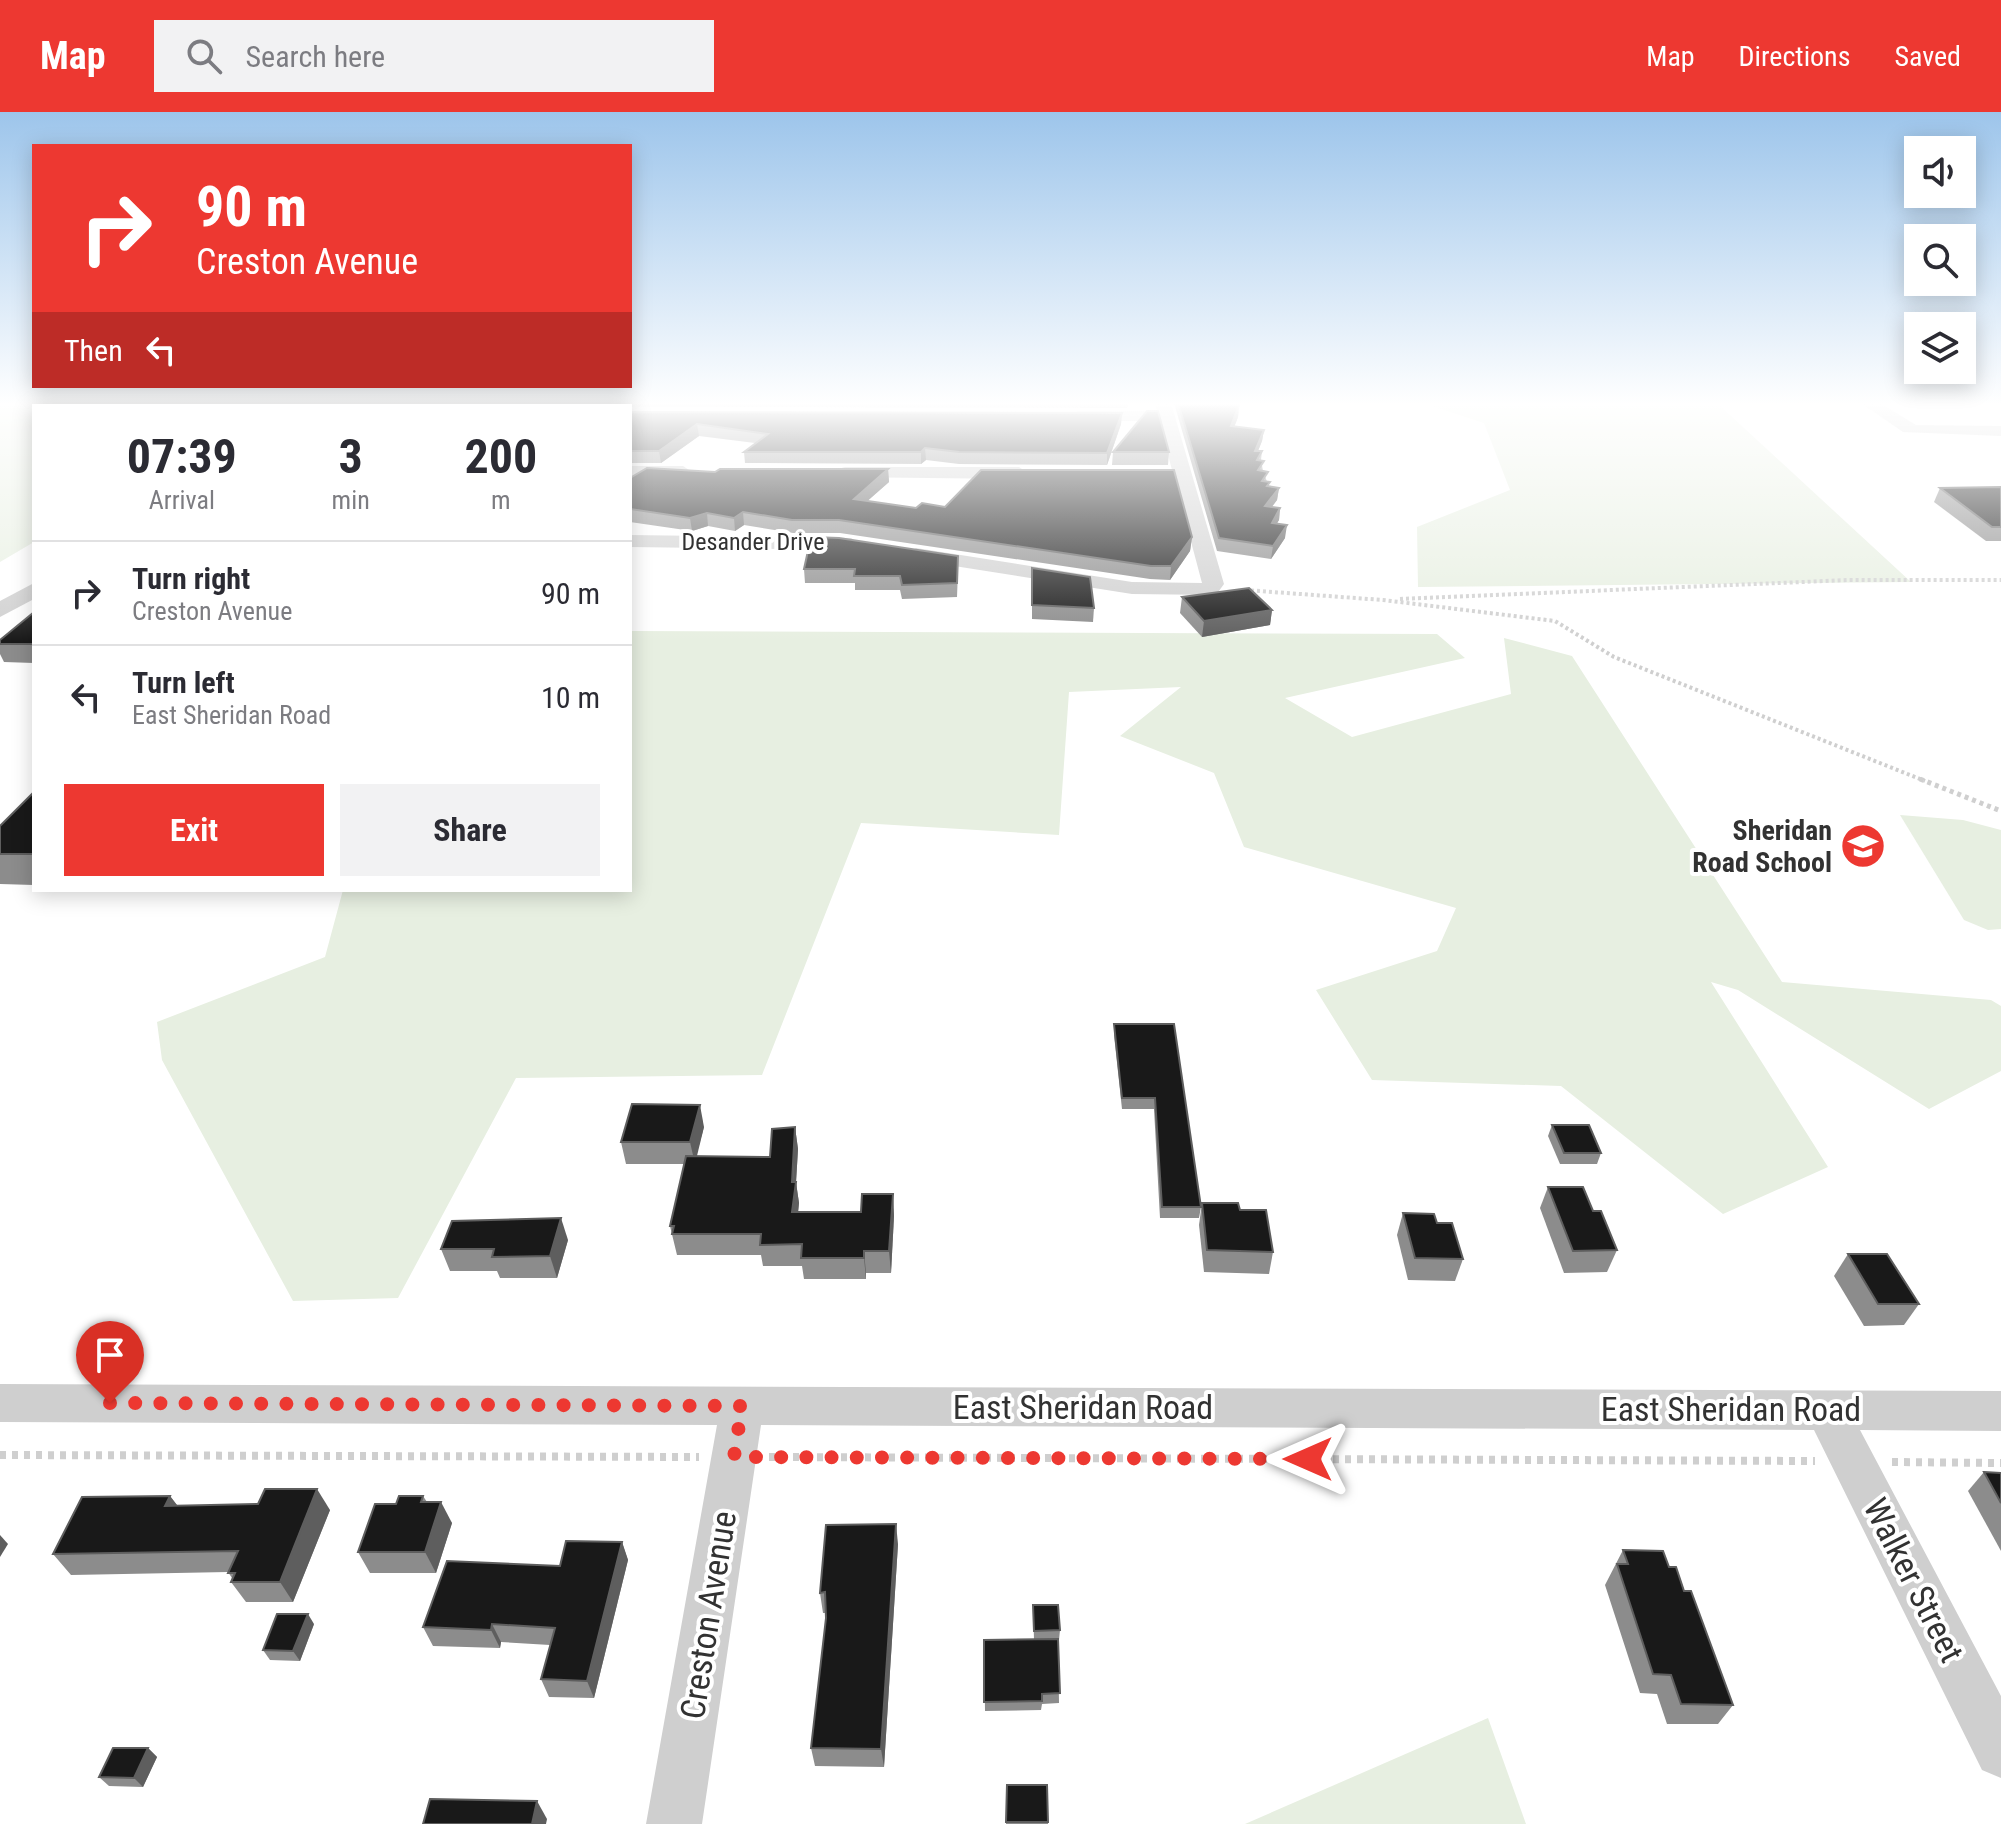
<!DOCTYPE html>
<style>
body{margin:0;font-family:"Roboto Condensed",sans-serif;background:#f2f2f3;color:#2b2b33;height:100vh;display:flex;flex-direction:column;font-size:30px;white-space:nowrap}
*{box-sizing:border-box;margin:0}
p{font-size:26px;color:#7c7c81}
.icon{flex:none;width:44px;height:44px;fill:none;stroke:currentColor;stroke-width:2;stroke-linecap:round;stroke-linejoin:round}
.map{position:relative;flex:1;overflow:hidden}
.drawer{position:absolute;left:32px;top:292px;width:600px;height:488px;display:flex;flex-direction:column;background:#fff;border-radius:0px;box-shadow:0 4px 20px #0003}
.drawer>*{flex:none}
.hud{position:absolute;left:32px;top:32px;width:600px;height:244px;border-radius:0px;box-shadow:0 4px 20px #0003;background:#ed3831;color:#fff;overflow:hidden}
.controls{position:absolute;left:1904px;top:24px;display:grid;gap:16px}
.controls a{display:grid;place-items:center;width:72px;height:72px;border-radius:0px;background:#fff;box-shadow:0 4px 20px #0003;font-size:40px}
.pin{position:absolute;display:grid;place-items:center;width:68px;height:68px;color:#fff;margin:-82px -34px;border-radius:50% 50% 50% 0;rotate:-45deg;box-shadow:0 0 8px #0007}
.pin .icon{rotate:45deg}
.me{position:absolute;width:88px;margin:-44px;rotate:270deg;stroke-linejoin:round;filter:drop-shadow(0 0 6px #0008)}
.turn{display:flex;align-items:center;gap:28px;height:168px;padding:0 32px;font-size:36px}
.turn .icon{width:104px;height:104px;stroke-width:2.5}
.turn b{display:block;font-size:56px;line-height:68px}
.then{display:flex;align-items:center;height:76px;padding:0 32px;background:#0003;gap:16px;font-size:30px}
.eta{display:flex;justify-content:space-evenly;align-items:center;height:136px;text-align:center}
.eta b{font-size:48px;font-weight:700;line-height:56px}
.primary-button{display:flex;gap:16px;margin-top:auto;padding:16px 32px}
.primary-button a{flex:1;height:92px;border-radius:0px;background:#ed3831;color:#fff;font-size:32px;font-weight:700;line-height:92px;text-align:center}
.primary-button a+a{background:#f2f2f3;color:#2b2b33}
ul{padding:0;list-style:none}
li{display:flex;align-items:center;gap:24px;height:104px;padding:0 32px;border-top:2px solid #e1e1e2}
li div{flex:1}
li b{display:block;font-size:30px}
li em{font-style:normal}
header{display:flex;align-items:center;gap:48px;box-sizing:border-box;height:112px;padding:0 40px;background:#ed3831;color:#fff}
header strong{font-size:38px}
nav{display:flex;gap:44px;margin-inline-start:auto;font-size:28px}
.search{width:560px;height:72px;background:#f2f2f3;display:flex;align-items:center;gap:20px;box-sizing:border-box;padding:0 28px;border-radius:0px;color:#7c7c81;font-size:30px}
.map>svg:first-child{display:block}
</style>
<header>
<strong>Map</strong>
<div class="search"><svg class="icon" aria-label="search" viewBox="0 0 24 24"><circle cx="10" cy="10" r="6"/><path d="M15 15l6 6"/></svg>Search here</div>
<nav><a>Map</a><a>Directions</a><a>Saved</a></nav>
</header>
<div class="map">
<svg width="2001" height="1712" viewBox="0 0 2001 1712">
<rect width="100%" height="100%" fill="#fff"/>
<g fill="#e7efe1">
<polygon points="0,291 318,291 313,294 34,294 34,430 0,450"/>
<polygon points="1422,291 1717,291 1911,470 1418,475 1417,415 1510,378 1484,311"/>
<polygon points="630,519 1437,522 1465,546 1285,586 1352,625 1511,582 1504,526 1572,544 1782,870 1991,888 2001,894 2001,959 1929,997 1738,878 1711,870 1828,1055 1723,1102 1561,974 1372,968 1316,878 1437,839 1456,796 1244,735 1214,661 1120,624 1181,575 1069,580 1059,723 861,711 762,963 516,966 398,1186 293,1189 162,948 157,910 325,845 343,778 630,778"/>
<polygon points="1900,703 1963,708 2001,718 2001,817 1988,818 1964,808"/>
<polygon points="1488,1606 1526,1712 1245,1712"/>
</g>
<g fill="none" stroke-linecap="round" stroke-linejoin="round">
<g stroke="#cfcfcf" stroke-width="4" stroke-dasharray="3 3" stroke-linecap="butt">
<polyline points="1245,478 1383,488 1555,509 1614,545 1925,669"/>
<polyline points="1400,487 1849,468 2001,468"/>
</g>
<polyline stroke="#cfcfcf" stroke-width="5" stroke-dasharray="4 4" stroke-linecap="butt" points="1920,667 2001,699"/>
<g stroke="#cfcfcf" stroke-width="8" stroke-dasharray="6 6" stroke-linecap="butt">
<polyline points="0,1343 699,1345"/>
<polyline points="769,1345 1815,1349"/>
<polyline points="1892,1350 2001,1351"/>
</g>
<g fill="#cfcfcf" fill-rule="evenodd">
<polygon points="1155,291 1171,291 1224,472 1216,483 1132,482 916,448 906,442 916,436 1132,470 1202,471 1159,309 1078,309 1070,304 1078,299 1157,299"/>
<polygon points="1861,291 1880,291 1916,313 2001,314 2001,324 1903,320"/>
<polygon points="630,354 683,354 692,360 683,366 630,366"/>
<polygon points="845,355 1019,355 1028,361 1019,367 838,365 838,357"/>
<polygon points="630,423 851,426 861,432 851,438 630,435"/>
<polygon points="34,471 34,487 0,505 0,489"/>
<polygon points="0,1272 2001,1279 2001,1319 1860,1318 2001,1584 2001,1666 1982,1658 1814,1318 761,1313 702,1712 646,1712 717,1313 0,1310"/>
</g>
</g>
<g fill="#8c8c8c">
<polygon points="396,291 1129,291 1127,296 396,294"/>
<polygon points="1174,291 1229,291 1228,292 1239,293 1238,305 1234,315 1264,318 1262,329 1258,339 1262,339 1261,348 1263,359 1269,375 1279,376 1277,388 1272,395 1280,396 1279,408 1277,411 1285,426 1271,447 1217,439"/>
<polygon points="630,300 1122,301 1121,312 1107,353 959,352 926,348 921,352 745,351 744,340 755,331 699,324 661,351 630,351"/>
<polygon points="1113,340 1169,340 1168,353 1112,353"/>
<polygon points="888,357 889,370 867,389 916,396 1192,425 1190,439 1170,468 1150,467 840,421 793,421 744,413 735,419 708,414 692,419 630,410 630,366 715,360"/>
<polygon points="2001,375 2001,429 1986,429 1934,390 1940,376"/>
<polygon points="1032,456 1094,496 1093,510 1032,507"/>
<polygon points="804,457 958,458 957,485 902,487 900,478 855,478 855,471 805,471"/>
<polygon points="1182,485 1272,498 1270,513 1202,525 1180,501"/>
<polygon points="34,500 34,551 4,550 0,542 0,528"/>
<polygon points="34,680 34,773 0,772 0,714"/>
<polygon points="1114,912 1174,912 1201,1095 1199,1106 1160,1106 1154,997 1122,997 1114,923"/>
<polygon points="1552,1013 1601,1041 1597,1052 1560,1052 1548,1024"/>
<polygon points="704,1015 696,1044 770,1045 795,1015 798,1037 796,1071 799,1091 798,1100 861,1100 893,1082 894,1104 891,1161 866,1161 866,1167 804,1167 802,1154 763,1154 761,1143 677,1143 670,1114 684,1052 626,1052 621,1030"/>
<polygon points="1548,1075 1617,1138 1607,1160 1564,1161 1540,1096"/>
<polygon points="1202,1091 1240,1098 1273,1140 1269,1162 1204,1160 1199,1113"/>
<polygon points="1403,1101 1437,1111 1463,1147 1455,1169 1408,1168 1397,1123"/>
<polygon points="568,1128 557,1166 500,1166 497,1159 450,1159 441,1137"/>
<polygon points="1848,1142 1919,1192 1904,1213 1864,1214 1834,1164"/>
<polygon points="1984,1360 2001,1361 2001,1439 1968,1379"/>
<polygon points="170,1384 177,1393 330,1398 293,1490 246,1490 231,1470 232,1466 228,1460 71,1463 53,1442"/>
<polygon points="423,1384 427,1390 452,1411 436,1461 370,1461 358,1440 396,1392"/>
<polygon points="622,1430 628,1448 594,1586 549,1585 541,1567 550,1533 501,1530 500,1536 433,1534 423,1515 560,1454"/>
<polygon points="898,1432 884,1655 815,1654 811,1636 826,1506 826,1501 823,1501 820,1481"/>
<polygon points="1623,1438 1669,1455 1684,1479 1733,1593 1718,1612 1667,1612 1657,1582 1640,1581 1605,1473"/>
<polygon points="1033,1493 1060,1518 1059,1528 1058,1528 1059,1591 1042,1592 1041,1598 985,1599 984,1528 1034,1528"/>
<polygon points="314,1512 300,1549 270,1548 263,1538"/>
<polygon points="148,1636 157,1645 143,1675 109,1674 99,1665"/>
<polygon points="1007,1673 1047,1673 1048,1712 1006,1712"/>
</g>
<g fill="#5e5e5e">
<polygon points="1239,293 1238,305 1230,326 1231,314"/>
<polygon points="1122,301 1121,312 1107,353 1107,341"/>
<polygon points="697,312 699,324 661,351 659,339"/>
<polygon points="1264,318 1262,329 1253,351 1255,339"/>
<polygon points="925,336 926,348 921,352 921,340"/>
<polygon points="888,357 889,370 855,400 854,387"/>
<polygon points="1279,376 1277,388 1263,406 1265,394"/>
<polygon points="1280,396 1279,408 1270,423 1272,411"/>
<polygon points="743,400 744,413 735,419 734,406"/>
<polygon points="707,401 708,414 692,419 690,406"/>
<polygon points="1287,413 1285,426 1271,447 1273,434"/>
<polygon points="1192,425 1190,439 1170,468 1171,454"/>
<polygon points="1272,498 1270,513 1202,525 1204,509"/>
<polygon points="700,993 704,1015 695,1052 690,1030"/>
<polygon points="795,1015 798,1037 796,1070 799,1091 796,1121 792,1100"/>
<polygon points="893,1082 894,1104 891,1161 889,1139"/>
<polygon points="561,1106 568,1128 557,1166 550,1144"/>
<polygon points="864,1139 866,1161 866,1167 864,1146"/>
<polygon points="317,1377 330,1398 293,1490 280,1470"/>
<polygon points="170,1384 186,1405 165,1394"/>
<polygon points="441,1390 452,1411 436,1461 425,1440"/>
<polygon points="896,1412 898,1432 884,1655 881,1637"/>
<polygon points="0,1423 8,1432 0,1445"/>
<polygon points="622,1430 628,1448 594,1586 587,1569"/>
<polygon points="308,1502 314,1512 300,1549 293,1539"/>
<polygon points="492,1512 501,1530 500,1536 491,1518"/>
<polygon points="148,1636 157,1645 143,1675 134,1666"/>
<polygon points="537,1689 547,1707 546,1712 532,1712"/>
</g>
<g fill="#191919" stroke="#5e5e5e" stroke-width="2">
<polygon points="413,291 626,291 626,294 408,294"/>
<polygon points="1178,291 1222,291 1239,293 1231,314 1264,318 1255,339 1262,339 1257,348 1264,349 1258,358 1268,360 1262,369 1270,370 1267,374 1279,376 1265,394 1280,396 1272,411 1287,413 1273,434 1219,426"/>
<polygon points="1147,299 1158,299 1169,340 1113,340"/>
<polygon points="630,300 1122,301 1107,341 959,340 925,336 921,340 744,340 768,322 697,312 659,339 630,339"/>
<polygon points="647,356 715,360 720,357 888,357 854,387 916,396 922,391 945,395 981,358 1174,358 1192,425 1171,454 1151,454 839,408 792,408 743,400 734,406 707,401 690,406 630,397 630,366"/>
<polygon points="2001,375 2001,415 1992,415 1940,376"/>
<polygon points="811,425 839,426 958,444 957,471 902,473 900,464 854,464 855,457 804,457"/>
<polygon points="1032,456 1090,465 1094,496 1032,493"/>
<polygon points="1249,476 1272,498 1204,509 1182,485"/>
<polygon points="34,500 34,532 0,532 0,528"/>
<polygon points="34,680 34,742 0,742 0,714"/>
<polygon points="1114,912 1174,912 1201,1095 1162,1095 1155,986 1122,986"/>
<polygon points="632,992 700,993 690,1030 621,1030"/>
<polygon points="1552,1013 1589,1013 1601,1041 1564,1041"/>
<polygon points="795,1015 792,1070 796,1070 792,1100 861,1100 862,1082 893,1082 889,1139 864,1139 864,1146 801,1146 802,1132 760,1133 761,1122 672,1122 674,1114 670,1114 686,1044 770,1045 772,1017"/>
<polygon points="1548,1075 1583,1075 1593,1099 1601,1099 1617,1138 1573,1139"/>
<polygon points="1202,1091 1238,1091 1240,1098 1266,1098 1273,1140 1207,1138"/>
<polygon points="1403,1101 1434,1102 1437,1111 1452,1111 1463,1147 1415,1146"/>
<polygon points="561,1106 550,1144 492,1145 494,1137 441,1137 452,1109"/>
<polygon points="1848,1142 1887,1142 1919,1192 1878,1192"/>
<polygon points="1984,1360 2001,1361 2001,1391"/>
<polygon points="265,1377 317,1377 280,1470 231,1470 235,1461 228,1461 238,1439 53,1442 82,1385 170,1384 165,1394 258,1392"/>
<polygon points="399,1384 423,1384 421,1390 441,1390 425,1440 358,1440 375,1392 396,1392"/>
<polygon points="896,1412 881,1637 811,1636 826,1506 825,1480 820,1481 826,1413"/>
<polygon points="566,1429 622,1430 587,1569 541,1567 555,1516 492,1512 491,1518 423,1515 447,1449 560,1454"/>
<polygon points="1623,1438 1663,1439 1669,1455 1676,1455 1684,1479 1691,1479 1733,1593 1681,1592 1671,1563 1653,1562 1617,1452 1628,1452"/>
<polygon points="1033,1493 1058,1493 1060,1518 1034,1519"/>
<polygon points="277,1502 308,1502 293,1539 263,1538"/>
<polygon points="1058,1527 1060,1581 1042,1582 1042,1589 984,1590 984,1528"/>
<polygon points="113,1636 148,1636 134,1666 99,1665"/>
<polygon points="1007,1673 1047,1673 1048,1710 1006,1710"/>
<polygon points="430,1687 537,1689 532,1712 423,1712"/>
</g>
<linearGradient id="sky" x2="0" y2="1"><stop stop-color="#9dc5eb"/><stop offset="0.55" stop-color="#fff"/><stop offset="1" stop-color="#fff" stop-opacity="0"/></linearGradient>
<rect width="2001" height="531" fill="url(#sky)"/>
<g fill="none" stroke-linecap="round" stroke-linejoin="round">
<polyline stroke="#ed3831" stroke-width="14" stroke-dasharray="0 25.2" points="110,1291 742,1294 734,1345 1308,1347"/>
</g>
<defs>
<g id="school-disc" transform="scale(2.3)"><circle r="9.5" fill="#ed3831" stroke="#fff"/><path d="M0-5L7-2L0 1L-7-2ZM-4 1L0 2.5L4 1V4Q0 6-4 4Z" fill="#fff"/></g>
</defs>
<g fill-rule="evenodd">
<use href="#school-disc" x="1863" y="734"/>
</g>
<g text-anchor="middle" stroke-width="8" stroke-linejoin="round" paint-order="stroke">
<g font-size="24" fill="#323232" stroke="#fff">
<text x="753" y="438">Desander Drive</text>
</g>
<g font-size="28" font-weight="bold" fill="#323232" stroke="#fff" text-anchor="end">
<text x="1832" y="728">Sheridan<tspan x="1832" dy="32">Road School</tspan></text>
</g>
<g font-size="34" fill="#323232" stroke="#fff">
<text x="1083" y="1307">East Sheridan Road</text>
<text x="1731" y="1309">East Sheridan Road</text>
<text transform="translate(1914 1468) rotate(63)" y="12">Walker Street</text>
<text transform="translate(708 1503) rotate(-81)" y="12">Creston Avenue</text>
</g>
</g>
</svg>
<div class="controls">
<a><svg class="icon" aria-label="sound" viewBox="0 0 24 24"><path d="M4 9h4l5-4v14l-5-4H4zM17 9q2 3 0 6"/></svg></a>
<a><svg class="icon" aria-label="search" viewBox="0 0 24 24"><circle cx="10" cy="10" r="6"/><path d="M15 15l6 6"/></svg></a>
<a><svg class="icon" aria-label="layers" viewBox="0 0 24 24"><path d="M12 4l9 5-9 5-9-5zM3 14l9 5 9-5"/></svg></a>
</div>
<div class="pin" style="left:110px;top:1291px;background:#d93025"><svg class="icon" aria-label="arrive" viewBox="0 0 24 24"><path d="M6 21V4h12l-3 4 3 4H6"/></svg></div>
<svg class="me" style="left:1308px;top:1347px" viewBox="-20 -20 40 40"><path d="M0-17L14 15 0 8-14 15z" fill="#ed3831" stroke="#fff" stroke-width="4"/></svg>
<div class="hud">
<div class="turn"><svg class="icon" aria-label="right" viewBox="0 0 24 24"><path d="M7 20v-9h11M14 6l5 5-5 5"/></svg><div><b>90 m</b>Creston Avenue</div></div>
<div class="then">Then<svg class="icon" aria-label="left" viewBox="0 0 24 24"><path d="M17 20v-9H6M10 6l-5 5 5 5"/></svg></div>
</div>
<section class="drawer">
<div class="eta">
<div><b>07:39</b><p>Arrival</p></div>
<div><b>3</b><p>min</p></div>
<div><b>200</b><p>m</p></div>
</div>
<ul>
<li><svg class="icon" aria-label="right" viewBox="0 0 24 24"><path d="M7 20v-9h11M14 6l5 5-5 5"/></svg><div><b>Turn right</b><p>Creston Avenue</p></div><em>90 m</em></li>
<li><svg class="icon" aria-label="left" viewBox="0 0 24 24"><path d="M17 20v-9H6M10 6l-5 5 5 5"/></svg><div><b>Turn left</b><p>East Sheridan Road</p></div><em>10 m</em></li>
</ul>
<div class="primary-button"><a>Exit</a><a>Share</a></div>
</section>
</div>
